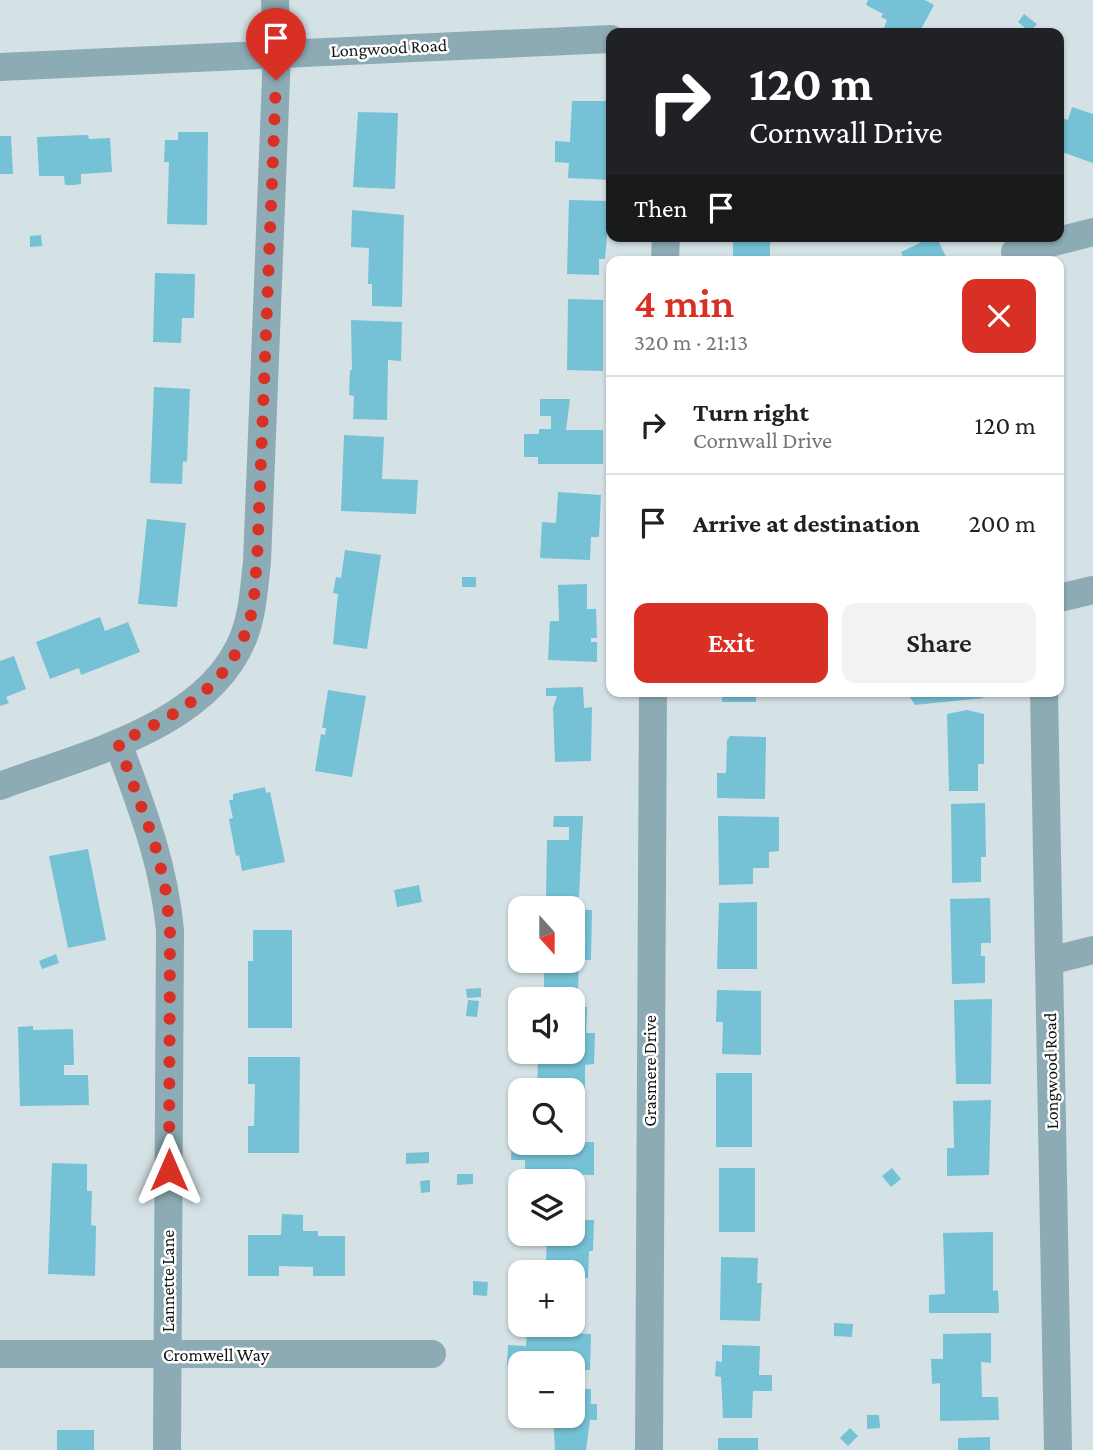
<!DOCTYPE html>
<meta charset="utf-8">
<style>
body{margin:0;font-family:"Crimson Pro",serif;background:#f2f2f2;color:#202124;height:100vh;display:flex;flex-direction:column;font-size:26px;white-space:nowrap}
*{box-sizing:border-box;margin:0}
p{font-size:23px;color:#757577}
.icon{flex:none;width:38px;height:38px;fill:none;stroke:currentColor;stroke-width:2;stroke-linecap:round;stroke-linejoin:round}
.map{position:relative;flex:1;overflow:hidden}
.sheet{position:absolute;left:606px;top:256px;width:458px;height:441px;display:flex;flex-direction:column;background:#fff;border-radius:14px;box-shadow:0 2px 5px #0004}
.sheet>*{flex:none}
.top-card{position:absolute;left:606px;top:28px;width:458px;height:214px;border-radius:14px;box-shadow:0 2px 5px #0004;background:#202124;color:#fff;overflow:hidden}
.needle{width:46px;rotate:159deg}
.buttons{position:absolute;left:508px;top:896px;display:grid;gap:14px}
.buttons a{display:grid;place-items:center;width:77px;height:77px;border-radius:14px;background:#fff;box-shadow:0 2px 5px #0004;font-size:35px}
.pin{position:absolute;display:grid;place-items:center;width:60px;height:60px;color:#fff;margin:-72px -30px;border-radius:50% 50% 50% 0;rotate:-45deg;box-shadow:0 0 7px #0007}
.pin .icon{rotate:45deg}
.me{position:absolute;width:77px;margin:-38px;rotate:0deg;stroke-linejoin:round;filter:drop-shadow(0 0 5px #0008)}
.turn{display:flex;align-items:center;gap:24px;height:147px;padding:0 28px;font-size:32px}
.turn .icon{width:91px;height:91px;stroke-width:2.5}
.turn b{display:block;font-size:49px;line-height:60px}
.then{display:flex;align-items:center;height:66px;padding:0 28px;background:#0003;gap:14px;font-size:26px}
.round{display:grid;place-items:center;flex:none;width:74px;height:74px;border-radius:14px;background:#f2f2f2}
.overview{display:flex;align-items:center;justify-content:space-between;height:119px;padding:0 28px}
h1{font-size:42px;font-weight:600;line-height:52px;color:#d93025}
.action{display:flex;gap:14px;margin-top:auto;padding:14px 28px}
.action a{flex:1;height:80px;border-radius:14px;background:#d93025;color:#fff;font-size:28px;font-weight:600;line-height:80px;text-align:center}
.action a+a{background:#f2f2f2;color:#202124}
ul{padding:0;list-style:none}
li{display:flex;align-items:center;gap:21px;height:98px;padding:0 28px;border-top:2px solid #e0e0e0}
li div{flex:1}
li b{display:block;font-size:26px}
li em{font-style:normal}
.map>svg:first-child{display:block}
</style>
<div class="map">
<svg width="1093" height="1450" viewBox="0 0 1093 1450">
<rect width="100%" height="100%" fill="#d5e2e5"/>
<g fill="#75c1d5">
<polygon points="868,0 925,0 934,5 919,33 911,33 900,28 895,33 884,28 887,20 881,17 883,14 866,5"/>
<polygon points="1024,14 1037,24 1030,32 1018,22"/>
<polygon points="572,101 611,101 611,180 568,178 569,163 555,162 555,141 570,142"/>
<polygon points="1072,107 1093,114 1093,163 1059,151 1059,117 1068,120"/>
<polygon points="358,112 398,113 395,189 353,187"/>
<polygon points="178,132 208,132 207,225 167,224 169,162 164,162 165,140 178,140"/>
<polygon points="85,135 88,135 89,139 110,138 112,172 81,174 81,184 73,185 65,185 64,176 39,176 37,137"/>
<polygon points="0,136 11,136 13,174 0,174"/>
<polygon points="569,200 610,201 605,259 599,259 599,275 567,274"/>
<polygon points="352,210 404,215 402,307 372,306 372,284 368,284 369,248 351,247"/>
<polygon points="41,235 42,246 30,247 30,236"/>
<rect x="733" y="236" width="37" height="25"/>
<polygon points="934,236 936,236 948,261 905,261 901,252"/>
<polygon points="155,273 195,274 194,318 182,318 181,343 153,342"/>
<polygon points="568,299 603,300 603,371 567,370"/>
<polygon points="351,320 402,322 401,361 388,360 387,420 353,419 354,396 349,395 350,370 352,370"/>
<polygon points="154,387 190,389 187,462 183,461 182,484 150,483"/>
<polygon points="540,399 570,399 566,430 603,430 603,464 538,464 538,457 524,457 524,434 539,434 539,429 551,429 551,416 540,416"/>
<polygon points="344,435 384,437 382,479 418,480 416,514 341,511"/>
<polygon points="558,492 601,495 599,537 591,537 590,560 540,558 542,522 556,523"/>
<polygon points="147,519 186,523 177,607 138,604"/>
<polygon points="345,550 381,555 367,649 333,644 338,594 333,593 336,577 341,578"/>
<rect x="462" y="577" width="14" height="10"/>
<polygon points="587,584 587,609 596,609 597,638 591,638 591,642 597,642 597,662 548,660 550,621 559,621 558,585"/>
<polygon points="100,617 105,631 128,622 140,652 81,675 79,668 50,679 36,642"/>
<polygon points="14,656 26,689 6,697 9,703 0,706 0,661"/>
<polygon points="583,687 584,708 592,707 591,761 555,762 553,708 557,696 546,696 546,688"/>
<polygon points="328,690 366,696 352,777 315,771 321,734 325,735 326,728 322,728"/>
<rect x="722" y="691" width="34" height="11"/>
<polygon points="906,691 983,691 983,698 915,705"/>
<polygon points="967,710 984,714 984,764 978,764 978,791 949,791 947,714"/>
<polygon points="730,736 766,737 765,799 717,798 717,773 726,773 727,740"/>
<polygon points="265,787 266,793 270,792 285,862 242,871 239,855 236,856 229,819 233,818 229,800 233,800 233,794"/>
<polygon points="985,803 986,857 981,857 981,882 952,883 951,804"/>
<polygon points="554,816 583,816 579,897 546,896 547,840 569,840 569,827 553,827"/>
<polygon points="718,816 779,817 779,851 769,852 769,868 753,868 753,884 719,885"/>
<polygon points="88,849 106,940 68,948 49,856"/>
<polygon points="419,885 422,902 397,907 394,890"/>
<polygon points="990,898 991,943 981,943 981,956 985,956 985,983 952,984 950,899"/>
<polygon points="757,902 757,969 717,969 719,903"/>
<polygon points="572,910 592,910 591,960 579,960 578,989 544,989 544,961 572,961"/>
<polygon points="253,930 292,930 292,1028 248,1028 248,961 253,961"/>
<polygon points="56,954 59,963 42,969 39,961"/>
<polygon points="481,988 481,997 467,998 466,989"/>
<polygon points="717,990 761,991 761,1055 722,1054 723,1022 716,1022"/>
<polygon points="992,999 991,1084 956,1084 954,1000"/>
<polygon points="468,1000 479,1001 477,1017 466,1016"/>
<polygon points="572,1007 587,1007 586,1033 595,1033 594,1064 585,1065 585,1092 537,1090 538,1061 526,1061 526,1052 572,1052"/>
<polygon points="33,1026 33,1030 73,1029 74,1065 64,1065 64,1075 88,1075 89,1105 20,1106 18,1027"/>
<polygon points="248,1057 300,1057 299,1153 248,1153 248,1126 254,1126 255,1084 248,1084"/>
<rect x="716" y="1073" width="36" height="74"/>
<polygon points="991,1100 989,1175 947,1176 947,1148 954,1148 953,1101"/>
<rect x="515" y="1107" width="5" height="24"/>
<polygon points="512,1137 520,1137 520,1143 594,1142 594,1175 525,1173 525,1160 511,1160"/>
<polygon points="429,1152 429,1163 406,1164 406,1153"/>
<polygon points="52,1163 87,1164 87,1191 92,1191 91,1225 96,1226 95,1276 48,1274"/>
<rect x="719" y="1168" width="36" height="64"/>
<polygon points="892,1168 901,1179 891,1187 882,1176"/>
<polygon points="457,1174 473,1174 473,1184 457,1185"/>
<polygon points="430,1180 430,1192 421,1193 420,1181"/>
<rect x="508" y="1196" width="12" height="35"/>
<polygon points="282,1214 303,1215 303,1231 318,1231 318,1236 345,1236 345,1276 313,1276 313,1267 279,1266 279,1276 248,1276 248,1235 281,1235"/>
<polygon points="572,1220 594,1220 593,1251 589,1251 588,1278 572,1277 572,1272 553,1272 553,1263 546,1262 547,1234 572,1234"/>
<polygon points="993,1232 993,1291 998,1290 999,1313 929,1313 929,1295 945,1294 943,1233"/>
<polygon points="721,1257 758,1258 757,1283 762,1283 760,1321 720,1320"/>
<polygon points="473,1281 488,1282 487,1296 473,1295"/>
<polygon points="834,1323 853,1324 852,1337 834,1336"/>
<polygon points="542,1325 569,1325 568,1333 591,1334 590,1370 572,1370 572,1363 507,1366 508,1345 526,1346 527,1330 542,1331"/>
<polygon points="991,1333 991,1363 981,1362 982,1397 998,1397 999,1420 940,1421 940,1383 932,1384 931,1359 943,1359 943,1334"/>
<polygon points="722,1345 760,1346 759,1375 772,1375 772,1391 753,1391 752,1418 723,1418 721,1377 715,1376 716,1361 722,1362"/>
<polygon points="572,1389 591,1389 591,1404 597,1404 597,1420 590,1420 586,1450 555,1450 553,1416 572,1416"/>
<polygon points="867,1415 879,1415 880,1428 867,1429"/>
<polygon points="850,1428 858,1436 848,1446 840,1438"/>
<rect x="57" y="1430" width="37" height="20"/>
<polygon points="990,1437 990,1450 958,1450 958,1438"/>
<rect x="718" y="1438" width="40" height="12"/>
</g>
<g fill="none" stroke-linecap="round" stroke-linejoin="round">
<g stroke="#8cabb4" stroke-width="28">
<polyline points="0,67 611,39"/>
<polyline points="1015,252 1093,232"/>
<polyline points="665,261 666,236"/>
<polyline points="1059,598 1093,590"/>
<polyline points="1044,691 1058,1450"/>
<path d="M118,743C142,809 163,860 170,930L167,1450"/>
<path d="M0,786C82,755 209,727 244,636C253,612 254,587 257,562L277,53L275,0"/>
<polyline points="1049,961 1093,950"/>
<polyline points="0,1354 432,1354"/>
<polyline points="649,1450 653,691"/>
</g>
</g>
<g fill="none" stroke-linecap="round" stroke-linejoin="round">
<path stroke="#d93025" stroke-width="12" stroke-dasharray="0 21.6" d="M169,1170L170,930L165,885L154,841L118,743C180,713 235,685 252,611C255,595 255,578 257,562L276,80"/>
</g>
<g text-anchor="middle" stroke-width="5" stroke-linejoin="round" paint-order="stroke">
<g font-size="18" fill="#0f1415" stroke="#fff">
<text transform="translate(389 48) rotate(-3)" y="6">Longwood Road</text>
<text transform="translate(650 1071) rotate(-90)" y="6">Grasmere Drive</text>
<text transform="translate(1051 1071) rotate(-91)" y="6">Longwood Road</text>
<text transform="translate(168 1281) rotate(-90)" y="6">Lannette Lane</text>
<text x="216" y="1361">Cromwell Way</text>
</g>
</g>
</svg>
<div class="buttons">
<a><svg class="needle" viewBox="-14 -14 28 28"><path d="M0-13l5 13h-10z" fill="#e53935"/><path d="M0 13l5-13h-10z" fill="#757577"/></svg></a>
<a><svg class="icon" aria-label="sound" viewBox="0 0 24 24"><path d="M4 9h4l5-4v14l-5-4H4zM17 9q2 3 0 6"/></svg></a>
<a><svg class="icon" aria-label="search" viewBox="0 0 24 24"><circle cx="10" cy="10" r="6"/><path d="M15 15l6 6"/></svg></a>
<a><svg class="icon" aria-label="layers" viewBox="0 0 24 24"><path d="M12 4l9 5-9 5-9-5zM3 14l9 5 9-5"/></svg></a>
<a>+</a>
<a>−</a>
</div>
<div class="pin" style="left:276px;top:80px;background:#d93025"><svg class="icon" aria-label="arrive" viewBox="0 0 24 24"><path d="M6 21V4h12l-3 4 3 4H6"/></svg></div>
<svg class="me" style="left:169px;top:1170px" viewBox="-20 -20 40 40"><path d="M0-17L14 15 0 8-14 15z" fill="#d93025" stroke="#fff" stroke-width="4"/></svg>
<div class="top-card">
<div class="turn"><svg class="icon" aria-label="right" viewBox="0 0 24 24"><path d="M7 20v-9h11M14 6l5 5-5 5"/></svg><div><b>120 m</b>Cornwall Drive</div></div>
<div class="then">Then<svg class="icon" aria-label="arrive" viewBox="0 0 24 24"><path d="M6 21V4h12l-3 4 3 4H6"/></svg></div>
</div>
<section class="sheet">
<div class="overview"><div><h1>4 min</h1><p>320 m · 21:13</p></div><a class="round" style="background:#d93025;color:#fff"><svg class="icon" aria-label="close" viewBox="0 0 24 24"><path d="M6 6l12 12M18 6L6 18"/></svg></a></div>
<ul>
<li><svg class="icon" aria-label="right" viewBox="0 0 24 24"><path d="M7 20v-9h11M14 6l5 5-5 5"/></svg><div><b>Turn right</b><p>Cornwall Drive</p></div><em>120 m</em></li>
<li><svg class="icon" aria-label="arrive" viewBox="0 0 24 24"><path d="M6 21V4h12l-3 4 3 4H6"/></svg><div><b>Arrive at destination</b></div><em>200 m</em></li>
</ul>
<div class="action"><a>Exit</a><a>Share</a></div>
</section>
</div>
